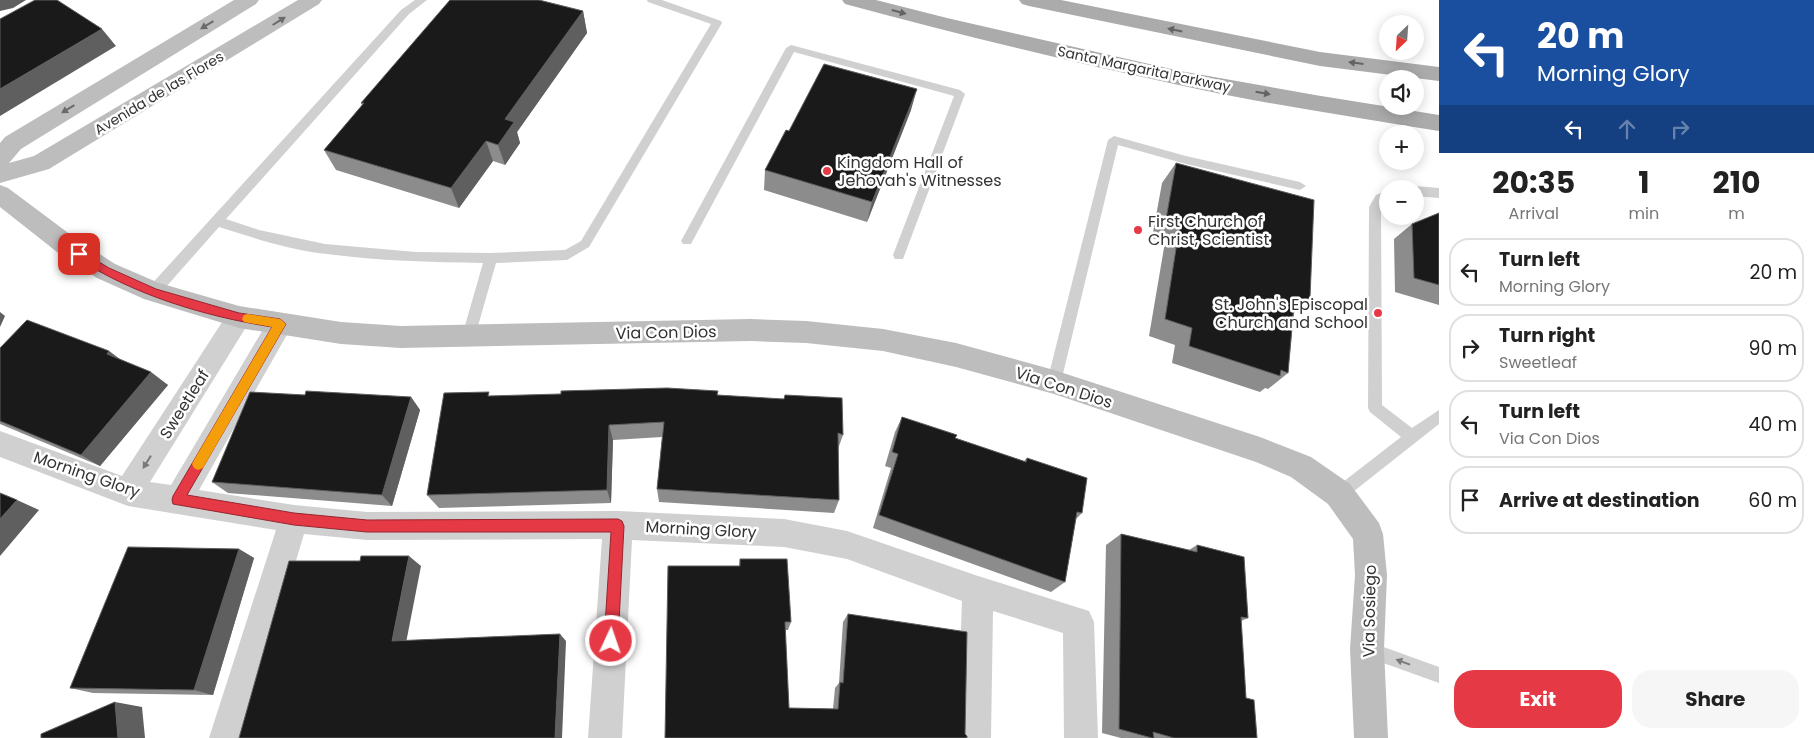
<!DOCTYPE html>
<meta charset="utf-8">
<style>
body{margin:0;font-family:Poppins,sans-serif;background:#f6f6f6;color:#222;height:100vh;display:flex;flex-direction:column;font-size:19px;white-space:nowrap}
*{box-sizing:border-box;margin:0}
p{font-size:16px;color:#767676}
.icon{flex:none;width:28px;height:28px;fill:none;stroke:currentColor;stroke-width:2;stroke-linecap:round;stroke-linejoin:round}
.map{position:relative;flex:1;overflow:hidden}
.drawer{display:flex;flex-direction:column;background:#fff;width:375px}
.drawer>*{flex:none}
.top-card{background:#1a4fa0;color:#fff;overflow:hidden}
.needle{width:32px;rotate:205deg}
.fabs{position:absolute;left:1379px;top:15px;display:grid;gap:10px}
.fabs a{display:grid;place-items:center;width:45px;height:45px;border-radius:50%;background:#fff;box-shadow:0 2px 12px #0003;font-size:25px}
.pin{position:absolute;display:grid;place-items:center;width:42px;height:42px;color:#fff;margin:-21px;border-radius:10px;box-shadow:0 2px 8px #0006}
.me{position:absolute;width:55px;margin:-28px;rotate:3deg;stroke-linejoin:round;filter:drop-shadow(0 0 4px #0008)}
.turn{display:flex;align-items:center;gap:18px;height:105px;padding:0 15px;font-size:22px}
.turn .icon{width:65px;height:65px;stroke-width:2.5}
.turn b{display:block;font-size:35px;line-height:42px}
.lanes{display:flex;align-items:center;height:48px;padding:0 15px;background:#0003;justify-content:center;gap:25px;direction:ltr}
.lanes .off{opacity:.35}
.eta{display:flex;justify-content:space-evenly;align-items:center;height:85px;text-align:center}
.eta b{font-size:30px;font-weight:700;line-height:35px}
.cta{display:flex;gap:10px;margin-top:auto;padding:10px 15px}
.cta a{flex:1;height:58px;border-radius:20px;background:#e63946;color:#fff;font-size:20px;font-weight:700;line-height:58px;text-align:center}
.cta a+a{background:#f6f6f6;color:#222}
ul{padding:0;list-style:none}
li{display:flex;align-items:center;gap:15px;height:68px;margin:0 10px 8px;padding:0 5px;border:2px solid #e0e0e0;border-radius:20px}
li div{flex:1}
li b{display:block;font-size:19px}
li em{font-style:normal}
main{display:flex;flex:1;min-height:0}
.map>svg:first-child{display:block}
</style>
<main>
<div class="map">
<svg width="1439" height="738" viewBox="0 0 1439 738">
<rect width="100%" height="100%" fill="#fff"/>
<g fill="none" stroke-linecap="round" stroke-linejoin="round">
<g fill="#d0d0d0" fill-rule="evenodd">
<path d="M415,0H427L409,14L226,219L259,230L325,244L416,252L491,253L565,250L581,241L711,24L648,2L647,0H662L721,21L722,23L589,247L567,260L496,263L474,340L469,342L464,340L462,336L483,263C431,262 379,261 327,254C290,250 254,238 219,227L158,296L153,297L148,296L147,292L148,288L401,10Z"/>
<polygon points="791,45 960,90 965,94 903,259 895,259 893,255 954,96 794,52 691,244 683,244 681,241 786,48"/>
<polygon points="1114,136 1186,156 1300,182 1306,186 1300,190 1186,164 1118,145 1061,382 1059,386 1054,388 1049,386 1047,382 1108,140"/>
<polygon points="1415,186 1439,188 1439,198 1415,196 1415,189 1410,189"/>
<polygon points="1388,190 1388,200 1381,207 1382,405 1412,428 1439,410 1439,424 1344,499 1339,501 1334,499 1331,494 1334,489 1401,437 1370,412 1368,408 1369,207 1376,195"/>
<polygon points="1367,641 1439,667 1439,683 1361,655 1359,649 1361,643"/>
</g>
<polygon fill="#d0d0d0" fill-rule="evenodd" points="239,306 248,310 252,317 248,324 150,482 171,485 271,316 280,313 289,316 293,324 199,490 294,505 367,512 618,511 784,519 847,531 978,576 1089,611 1094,622 1098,738 1064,738 1063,633 993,611 991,738 957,738 962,601 847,559 784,547 632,540 622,738 588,738 602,539 367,540 304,534 243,738 209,738 276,530 128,506 0,457 0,431 122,476 230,310"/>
<g fill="#bdbdbd" fill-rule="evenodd">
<polygon points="234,0 259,0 256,4 21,149 9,163 34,156 298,0 322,0 319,4 49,169 0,183 0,143 5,137"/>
<polygon points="0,185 8,188 75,238 115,264 159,283 239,306 341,322 401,326 751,319 806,321 883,329 956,343 1054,370 1260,437 1311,457 1350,484 1379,523 1383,534 1387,575 1384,649 1388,738 1354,738 1350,649 1355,575 1353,539 1328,504 1291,477 1256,462 1054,394 956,367 883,351 806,343 751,341 401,348 341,344 239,328 144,299 97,278 57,252 0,207"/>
</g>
<g fill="#ababab" fill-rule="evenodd">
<path d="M842,0H876L947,18L1180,71L1315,95L1439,115V131C1352,117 1265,104 1179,85C1067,61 956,34 845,4Z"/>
<polygon points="1019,0 1061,0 1320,52 1439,67 1439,81 1320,66 1029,6 1022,4"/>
</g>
</g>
<g fill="#8c8c8c">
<polygon points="583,11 587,33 517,132 520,143 505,165 493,161 459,208 336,170 324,150 362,105 361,103"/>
<polygon points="911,110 867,222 764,190 765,170 789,131"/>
<polygon points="1176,163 1310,298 1294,313 1288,373 1268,389 1265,388 1260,392 1172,363 1175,345 1149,336 1165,242 1152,238 1162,183"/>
<polygon points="1439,213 1439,305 1395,292 1394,239 1412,224"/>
<polygon points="0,348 109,351 120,359 168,385 100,466 0,424"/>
<polygon points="305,395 411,397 420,410 392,506 228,493 212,482"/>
<polygon points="718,395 843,435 838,449 839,500 834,513 659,502 657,489 662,437 613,440 611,503 439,508 427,495 491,396"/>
<polygon points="902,417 955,438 1024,461 1027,458 1082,513 1076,519 1065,582 1051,592 873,528 891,468 885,466 895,432"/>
<polygon points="1121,534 1189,550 1197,545 1248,618 1241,621 1246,698 1257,738 1121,738 1102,733 1106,545"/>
<polygon points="239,549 254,558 213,695 93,693 70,688"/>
<polygon points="740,559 791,622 788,630 785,630 789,708 833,709 835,688 839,683 843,622 848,614 965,734 665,738 739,566"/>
</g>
<g fill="#5f5f5f">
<polygon points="0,0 26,0 13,8 0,11"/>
<polygon points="583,11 587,33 517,132 520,143 505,165 498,145 505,119"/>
<polygon points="102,29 116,46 0,116 0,89"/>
<polygon points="917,89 911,110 867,222 872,202"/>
<polygon points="486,141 493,161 459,208 451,188"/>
<polygon points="1310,298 1290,316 1294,304"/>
<polygon points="0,312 5,316 0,327"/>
<polygon points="109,351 127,365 107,354"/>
<polygon points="151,372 168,385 100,466 81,455"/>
<polygon points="411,397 420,410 392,506 382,495"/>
<polygon points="609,425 613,440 611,503 607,490"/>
<polygon points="17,500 39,510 0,556 0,519"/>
<polygon points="239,549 254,558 213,695 194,690"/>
<polygon points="409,556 421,566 405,648 392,641"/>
<polygon points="560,634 566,641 562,738 555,738"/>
<polygon points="115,702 142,707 145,738 118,738"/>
</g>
<g fill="#1a1a1a" stroke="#5f5f5f">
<polygon points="35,0 57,0 102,29 0,89 0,19"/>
<polygon points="450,0 539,0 583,11 505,119 514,122 498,145 486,141 451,188 324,150 364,103 361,103"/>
<polygon points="824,64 917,89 872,202 765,170 786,130 789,131"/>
<polygon points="1176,163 1314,200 1310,298 1294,304 1288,373 1281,370 1280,376 1189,346 1192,328 1165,319 1180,223 1166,219"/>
<polygon points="1439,213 1439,285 1414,278 1412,224"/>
<polygon points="27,320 109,351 107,354 151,372 81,455 0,421 0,348"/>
<polygon points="667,388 718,391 717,395 784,399 785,395 842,398 843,435 838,433 839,500 657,489 664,422 609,425 607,490 427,495 444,393 489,392 488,396 561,394 561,391"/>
<polygon points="306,391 411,397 382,495 212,482 250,392 305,395"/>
<polygon points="902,417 957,435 955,438 1026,462 1027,458 1087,478 1082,513 1077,512 1065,582 879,515 898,454 892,452"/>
<polygon points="0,493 17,500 0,519"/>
<polygon points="1121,534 1197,552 1197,545 1244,557 1248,618 1241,617 1246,698 1254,700 1257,738 1174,738 1153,732 1154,738 1152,738 1119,729"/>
<polygon points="128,547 239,549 194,690 70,688"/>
<polygon points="361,556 409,556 392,641 560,634 555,738 239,738 289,561 360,561"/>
<polygon points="740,559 787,559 791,622 785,622 789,708 838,709 840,682 843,683 848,614 967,632 965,734 967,736 967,738 665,738 668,566 740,566"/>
<polygon points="115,702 118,738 41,738 41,734"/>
</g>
<defs><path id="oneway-solid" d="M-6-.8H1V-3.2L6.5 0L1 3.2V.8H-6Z" transform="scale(1.25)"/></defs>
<g fill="#636363">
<use href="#oneway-solid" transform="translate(899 12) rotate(15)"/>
<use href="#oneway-solid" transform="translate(1175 30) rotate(-168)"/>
<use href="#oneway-solid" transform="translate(1356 63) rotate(-173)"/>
<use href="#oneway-solid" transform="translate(1263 93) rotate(10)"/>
</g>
<g fill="#6a6a6a">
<use href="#oneway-solid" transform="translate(279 21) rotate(-32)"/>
<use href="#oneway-solid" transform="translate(207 25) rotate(149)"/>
<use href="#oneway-solid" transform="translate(68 109) rotate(149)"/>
</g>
<g fill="#7a7a7a">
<use href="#oneway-solid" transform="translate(147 462) rotate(122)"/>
<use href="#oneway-solid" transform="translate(1403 662) rotate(-160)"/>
</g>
<path fill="#e63946" stroke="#96252e" d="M79,250L109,268L156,289L239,313L280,319L286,324L187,495L294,513L367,520L618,519L622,521L624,526L618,641L616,646L611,648L606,646L604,641L611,532H367L294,525L173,504L172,500L173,496L272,327C203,316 134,295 75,257L74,254Z"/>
<polygon fill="#f59e0b" points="248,314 280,319 286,324 203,468 198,470 194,468 192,464 194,460 272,327 244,322 242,319 244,315"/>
<g fill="#e63946" stroke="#fff" stroke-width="2">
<circle cx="827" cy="171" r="5"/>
<circle cx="1138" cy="230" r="5"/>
<circle cx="1378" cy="313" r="5"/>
</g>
<g text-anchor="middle" stroke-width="5" stroke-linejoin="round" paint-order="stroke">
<g font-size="14" fill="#333" stroke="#fff">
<text transform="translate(1144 69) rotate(12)" y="5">Santa Margarita Parkway</text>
<text transform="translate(159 93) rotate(-31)" y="5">Avenida de las Flores</text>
</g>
<g font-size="16" fill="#333" stroke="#fff" text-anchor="start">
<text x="837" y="168">Kingdom Hall of<tspan x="837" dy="18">Jehovah's Witnesses</tspan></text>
<text x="1148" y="227">First Church of<tspan x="1148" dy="18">Christ, Scientist</tspan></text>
<text x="1368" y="310" text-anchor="end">St. John's Episcopal<tspan x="1368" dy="18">Church and School</tspan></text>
</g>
<g font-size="16" fill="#333" stroke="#fff">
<text transform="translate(666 332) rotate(-1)" y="6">Via Con Dios</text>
<text transform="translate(1064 387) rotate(18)" y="6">Via Con Dios</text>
<text transform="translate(184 404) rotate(-58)" y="6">Sweetleaf</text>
<text transform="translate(87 474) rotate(19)" y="6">Morning Glory</text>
<text transform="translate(701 529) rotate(3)" y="6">Morning Glory</text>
<text transform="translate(1369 611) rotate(-89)" y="6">Via Sosiego</text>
</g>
</g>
</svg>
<div class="fabs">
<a><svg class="needle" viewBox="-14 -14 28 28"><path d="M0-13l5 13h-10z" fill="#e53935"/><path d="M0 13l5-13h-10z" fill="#767676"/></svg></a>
<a><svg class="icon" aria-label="sound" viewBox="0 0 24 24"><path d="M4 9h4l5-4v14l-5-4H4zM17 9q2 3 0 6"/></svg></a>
<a>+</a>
<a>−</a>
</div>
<div class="pin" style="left:79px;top:254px;background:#d93025"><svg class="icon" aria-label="arrive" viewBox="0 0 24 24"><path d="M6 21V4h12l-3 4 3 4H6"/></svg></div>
<svg class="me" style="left:611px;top:641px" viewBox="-20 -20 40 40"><circle r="17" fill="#e63946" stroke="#fff" stroke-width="3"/><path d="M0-11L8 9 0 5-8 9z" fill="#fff"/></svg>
</div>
<section class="drawer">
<div class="top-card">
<div class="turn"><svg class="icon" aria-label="left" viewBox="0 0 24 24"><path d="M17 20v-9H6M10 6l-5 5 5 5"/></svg><div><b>20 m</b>Morning Glory</div></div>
<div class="lanes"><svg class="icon" aria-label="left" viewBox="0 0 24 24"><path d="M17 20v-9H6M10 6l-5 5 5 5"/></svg><svg class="icon off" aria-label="ahead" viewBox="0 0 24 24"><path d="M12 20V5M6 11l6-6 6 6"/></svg><svg class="icon off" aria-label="right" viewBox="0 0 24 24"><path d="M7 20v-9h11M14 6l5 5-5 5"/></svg></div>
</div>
<div class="eta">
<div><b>20:35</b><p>Arrival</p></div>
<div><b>1</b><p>min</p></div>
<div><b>210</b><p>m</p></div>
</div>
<ul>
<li><svg class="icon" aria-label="left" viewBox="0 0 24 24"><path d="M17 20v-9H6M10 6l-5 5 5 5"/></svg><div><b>Turn left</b><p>Morning Glory</p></div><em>20 m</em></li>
<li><svg class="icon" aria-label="right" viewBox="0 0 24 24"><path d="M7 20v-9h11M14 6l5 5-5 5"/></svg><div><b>Turn right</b><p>Sweetleaf</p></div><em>90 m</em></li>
<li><svg class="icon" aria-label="left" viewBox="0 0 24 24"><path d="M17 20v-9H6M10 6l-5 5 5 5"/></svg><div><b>Turn left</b><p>Via Con Dios</p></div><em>40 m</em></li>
<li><svg class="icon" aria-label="arrive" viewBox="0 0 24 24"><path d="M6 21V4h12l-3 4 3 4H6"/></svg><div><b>Arrive at destination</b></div><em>60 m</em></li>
</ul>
<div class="cta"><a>Exit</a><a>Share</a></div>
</section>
</main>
